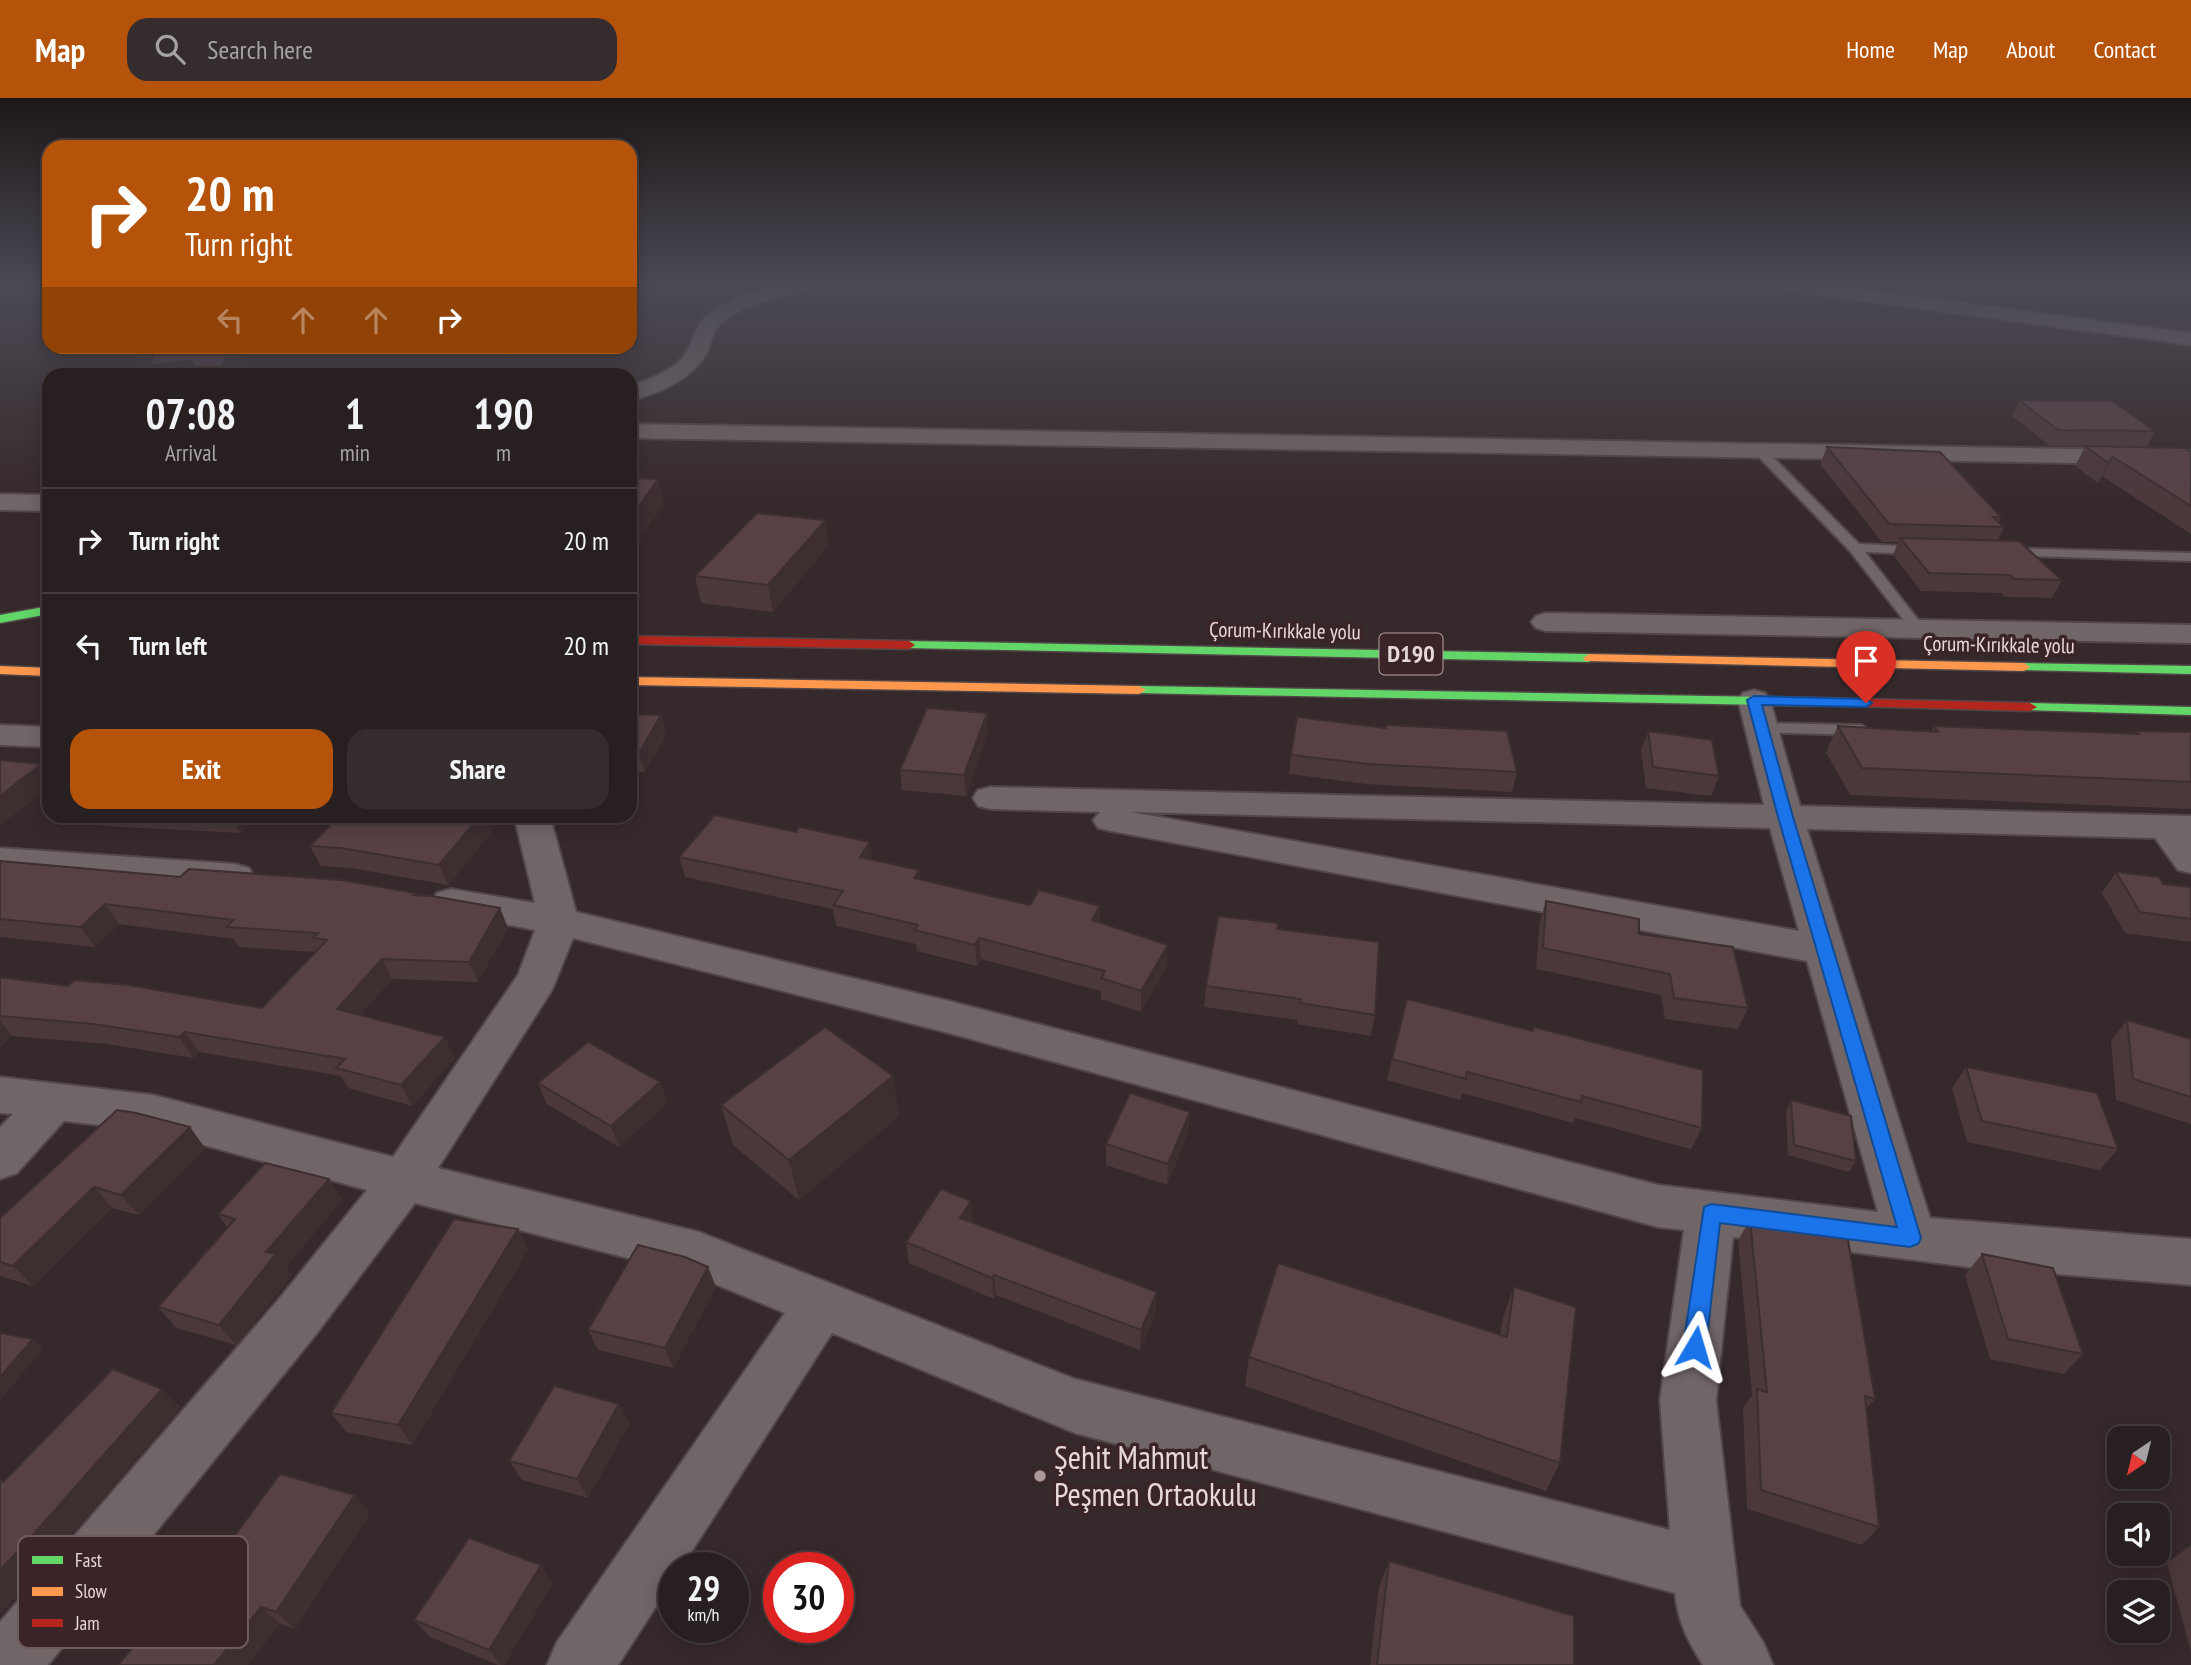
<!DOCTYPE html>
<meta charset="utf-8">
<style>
body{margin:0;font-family:"PT Sans Narrow",sans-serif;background:#342c2d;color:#f1f3f6;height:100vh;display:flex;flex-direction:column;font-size:26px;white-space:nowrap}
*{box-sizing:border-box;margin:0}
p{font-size:23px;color:#a5a2a5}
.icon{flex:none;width:38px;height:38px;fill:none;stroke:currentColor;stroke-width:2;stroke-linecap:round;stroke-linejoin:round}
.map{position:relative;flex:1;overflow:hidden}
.sheet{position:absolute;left:42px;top:270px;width:595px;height:455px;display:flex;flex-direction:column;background:#281f20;border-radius:21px;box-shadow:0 4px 18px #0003,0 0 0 2px #443d3e}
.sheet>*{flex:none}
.guide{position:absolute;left:42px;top:42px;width:595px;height:214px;border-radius:21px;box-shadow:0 4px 18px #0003,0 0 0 2px #443d3e;background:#b45309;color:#fff;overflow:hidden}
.needle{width:46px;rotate:215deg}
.buttons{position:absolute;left:2107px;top:1328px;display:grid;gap:14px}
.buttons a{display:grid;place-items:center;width:63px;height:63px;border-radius:14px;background:#281f20;box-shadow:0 4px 18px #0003,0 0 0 2px #443d3e;font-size:35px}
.speed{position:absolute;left:658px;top:1454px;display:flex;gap:14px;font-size:35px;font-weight:700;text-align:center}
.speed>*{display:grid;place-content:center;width:91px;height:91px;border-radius:50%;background:#281f20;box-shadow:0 4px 18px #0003,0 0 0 2px #443d3e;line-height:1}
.speed small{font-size:18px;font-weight:400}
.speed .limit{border:10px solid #d22;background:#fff;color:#111}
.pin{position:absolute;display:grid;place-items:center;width:60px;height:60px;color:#fff;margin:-72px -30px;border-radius:50% 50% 50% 0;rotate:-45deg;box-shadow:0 0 7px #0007}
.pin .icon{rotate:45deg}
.me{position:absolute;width:77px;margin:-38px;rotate:7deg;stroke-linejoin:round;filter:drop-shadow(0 0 5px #0008)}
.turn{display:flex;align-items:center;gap:24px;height:147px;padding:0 28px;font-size:32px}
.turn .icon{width:91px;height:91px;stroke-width:2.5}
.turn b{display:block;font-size:49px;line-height:60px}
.lanes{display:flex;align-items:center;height:66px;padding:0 28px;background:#0003;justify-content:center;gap:35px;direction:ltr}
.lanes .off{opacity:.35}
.eta{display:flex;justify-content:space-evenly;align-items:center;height:119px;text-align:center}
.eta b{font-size:42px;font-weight:600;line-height:49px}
.button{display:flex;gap:14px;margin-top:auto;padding:14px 28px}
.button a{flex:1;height:80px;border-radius:21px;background:#b45309;color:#fff;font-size:28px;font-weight:600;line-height:80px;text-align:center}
.button a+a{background:#342c2d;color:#f1f3f6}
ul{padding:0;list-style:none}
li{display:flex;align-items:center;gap:21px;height:105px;padding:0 28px;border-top:2px solid #443d3e}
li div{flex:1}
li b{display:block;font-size:26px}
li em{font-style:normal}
header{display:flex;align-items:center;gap:42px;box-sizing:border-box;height:98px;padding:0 35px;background:#b45309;color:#fff}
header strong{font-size:33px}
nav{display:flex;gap:38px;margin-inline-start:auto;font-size:24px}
.search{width:490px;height:63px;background:#342c2d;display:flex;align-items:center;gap:18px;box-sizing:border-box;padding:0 24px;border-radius:21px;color:#a5a2a5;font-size:26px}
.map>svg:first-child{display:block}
</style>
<header>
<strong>Map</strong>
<div class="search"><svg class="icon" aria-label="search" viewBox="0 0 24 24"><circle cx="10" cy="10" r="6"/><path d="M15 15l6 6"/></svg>Search here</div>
<nav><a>Home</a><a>Map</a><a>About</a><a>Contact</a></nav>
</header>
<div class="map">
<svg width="2191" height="1567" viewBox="0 0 2191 1567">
<rect width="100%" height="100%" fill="#36292b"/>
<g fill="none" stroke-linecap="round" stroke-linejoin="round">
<g stroke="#514648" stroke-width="4">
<g id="lane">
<polygon points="1756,350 1764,350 1859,446 1926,449 1926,455 1921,456 1865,454 1923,528 1925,531 1923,534 1913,534 1850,453 1756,356"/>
<polygon points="2007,450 2191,455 2191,463 2002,457 2000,454"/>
<polygon points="1761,625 1861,627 1869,632 1861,637 1755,634 1753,630 1755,626"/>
</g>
</g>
<g stroke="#514648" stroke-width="4">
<g id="street">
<path d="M792,185H825L822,189C789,197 741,202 717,230C711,237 711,247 707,255C691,282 659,295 630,303V288C650,281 678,272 688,251C693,241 695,231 703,222C725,199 762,192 792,185Z"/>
<polygon points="1762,185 1811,185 2191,235 2191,247 1771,190"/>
<polygon points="630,326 2191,353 2191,367 630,340"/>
<polygon points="0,396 49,397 49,413 0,412"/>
<polygon points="1546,515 2191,527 2191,545 1546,533 1536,530 1531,524 1536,518"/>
<path d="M1754,592L1765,595L1770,602L1800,708L2191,718V775L2178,772L2155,740L1807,731L1930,1120L2191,1141V1187L1969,1169L1733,1139L1716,1302L1740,1508L1763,1544L1773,1567H1703C1688,1543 1678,1524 1675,1495L1075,1335L832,1235L681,1470H674V1481L618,1567H547L557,1544L785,1215L693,1177L415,1105L317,1235L48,1567H0V1524L279,1201L367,1092L153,1033L64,1023L17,1075L0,1081V1029L13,1016L0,1015V979L153,997L393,1059L518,877L535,832L437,813L431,804L437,795L451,791L535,805L514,718H550L576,814L949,903L1658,1087L1878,1114L1807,863L1111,733L1098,730L1093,722L1100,714L991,711L978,708L973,700L978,692L991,689L1764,707L1738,602L1743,595ZM1131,714L1770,730L1799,833ZM573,840L949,935L1658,1129L1684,1132L1660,1302L1670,1432L1075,1281L699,1134L438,1070L552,892Z"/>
<polygon points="0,627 49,629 49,649 0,647"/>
<polygon points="0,750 235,766 249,770 254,779 249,788 235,792 0,774"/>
</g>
</g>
<g stroke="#514648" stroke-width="3">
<g id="fast">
<polygon points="49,508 49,516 0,525 0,517"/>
<polygon points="909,543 1589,556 1595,560 1589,564 905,550 903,547"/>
<polygon points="2024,565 2191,568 2191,576 2019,572 2018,569"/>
<polygon points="1139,588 1817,600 1824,604 1817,608 1134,595 1134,589"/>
<polygon points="2030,605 2191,609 2191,617 2025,612 2025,606"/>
</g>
</g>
<g stroke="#514648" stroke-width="3">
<g id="slow">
<polygon points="1589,556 2024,565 2030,569 2024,573 1585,563 1583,560"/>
<polygon points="0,568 49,570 49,578 0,576"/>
<polygon points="630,579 1139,588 1146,592 1139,596 630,587"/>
</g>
</g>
<g stroke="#514648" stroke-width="3">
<g id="jam">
<polygon points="630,538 909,543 915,547 909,551 630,546"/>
<polygon points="1817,600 2030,605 2037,609 2030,613 1812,607 1812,601"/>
</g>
</g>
<use href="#lane" fill="#716667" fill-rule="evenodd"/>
<use href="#street" fill="#716667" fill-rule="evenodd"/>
<use href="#fast" fill="#63d668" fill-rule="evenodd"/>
<use href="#slow" fill="#ff974d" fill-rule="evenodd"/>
<use href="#jam" fill="#b3261e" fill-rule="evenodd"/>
</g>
<g fill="#4b383b">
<polygon points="2019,302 2155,333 2147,349 2191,354 2191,436 2102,378 2098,385 2075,368 2085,349 2050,348 2012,318"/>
<polygon points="1827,349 2001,419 1999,424 2004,429 1998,442 2062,482 2052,500 2005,499 2001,495 1921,493 1893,457 1898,444 1882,444 1820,366"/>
<polygon points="829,447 773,514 701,505 695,478"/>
<polygon points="630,616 661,617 666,637 645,674 630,674"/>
<polygon points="1386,627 1517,674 1512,694 1366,686 1289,676 1291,657 1385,630"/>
<polygon points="1838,628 1931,633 1934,628 2135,635 2137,633 2191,634 2191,711 1850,697 1826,654"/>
<polygon points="1648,633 1719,678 1711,698 1646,690 1641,653"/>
<polygon points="988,635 966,698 902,692 900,672"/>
<polygon points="97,718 257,718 241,735 103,728"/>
<polygon points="505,718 448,787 351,770 321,768 310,748"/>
<polygon points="679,759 873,762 920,782 1030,807 1100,808 1100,825 1167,868 1141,914 1101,901 1101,893 981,861 977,868 917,853 916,846 836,828 833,811 685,779"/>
<polygon points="0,763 180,779 417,798 508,830 478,884 392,881 360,917 455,960 412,1008 348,990 341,978 199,954 193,960 108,946 12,938 0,949 0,879 68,888 262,910 315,854 239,849 234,841 119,826 95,849 0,839"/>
<polygon points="2116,774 2163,786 2191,789 2191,844 2125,835 2102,795"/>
<polygon points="1546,803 1639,836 1748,910 1738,931 1665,921 1661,897 1536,871 1540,823"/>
<polygon points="1277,831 1375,917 1371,938 1297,926 1298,922 1204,909 1206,888"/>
<polygon points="2127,922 2191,941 2191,1026 2116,1002 2111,943"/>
<polygon points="1534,929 1702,1030 1691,1051 1575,1020 1573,1025 1462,995 1460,1002 1387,982 1392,961 1532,933"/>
<polygon points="1966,969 2118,1051 2100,1072 1967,1044 1952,990"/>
<polygon points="893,978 899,1018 799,1102 733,1047 721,1007"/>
<polygon points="660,984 667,1005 619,1049 547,1006 538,985"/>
<polygon points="1791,1002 1856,1063 1849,1074 1788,1057 1786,1013"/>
<polygon points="1190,1014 1188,1035 1167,1087 1106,1067 1106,1046"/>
<polygon points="205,1050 139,1117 112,1110 33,1188 0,1178 0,1120"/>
<polygon points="342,1102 286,1169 292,1177 236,1247 176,1230 158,1209 227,1129 218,1116"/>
<polygon points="1750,1122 1875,1301 1866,1311 1879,1429 1862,1447 1747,1411 1743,1310 1752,1297 1738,1142"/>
<polygon points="973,1124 1156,1214 1140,1252 996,1197 994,1201 909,1165 906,1144"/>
<polygon points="518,1131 528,1152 412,1347 346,1334 331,1315"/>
<polygon points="1982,1156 2083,1256 2064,1276 1990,1261 1965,1177"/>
<polygon points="716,1189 673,1270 598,1252 588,1232"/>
<polygon points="1514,1189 1560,1365 1546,1393 1245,1288 1249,1259 1500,1237 1503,1219"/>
<polygon points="619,1306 629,1326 588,1400 522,1382 509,1363"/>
<polygon points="370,1415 295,1531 280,1526 172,1523"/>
<polygon points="2191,1447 2191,1554 2167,1465"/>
<polygon points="1389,1463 1574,1567 1370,1567 1379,1489"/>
<polygon points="553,1485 504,1567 498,1567 430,1539 414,1522"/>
</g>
<g fill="#3d2e30">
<polygon points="159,248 191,263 197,276 154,276 150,268 142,269 134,251"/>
<polygon points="231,248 266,248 245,251 235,276 219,276"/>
<polygon points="2113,359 2102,378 2098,385 2108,365"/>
<polygon points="658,381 664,406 630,457 630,421"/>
<polygon points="826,422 829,447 773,514 768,487"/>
<polygon points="987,615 988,635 966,698 964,677"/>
<polygon points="661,617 666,637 645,674 639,655"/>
<polygon points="41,666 49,678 49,689 0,728 0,698"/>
<polygon points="231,718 257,718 241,735"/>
<polygon points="480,718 505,718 448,787 439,767"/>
<polygon points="870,744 873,764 860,759"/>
<polygon points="919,772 922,793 914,780"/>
<polygon points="105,806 119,826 95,849 81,829"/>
<polygon points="1100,808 1100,829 1092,822"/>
<polygon points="500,810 508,830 478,884 469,864"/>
<polygon points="979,840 981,861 977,868 975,847"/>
<polygon points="1168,847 1167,868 1141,914 1141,893"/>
<polygon points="382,861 392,881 348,931 337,911"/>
<polygon points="0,923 12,938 0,949"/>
<polygon points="185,934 199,954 193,960 179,939"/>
<polygon points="445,939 455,960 412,1008 401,987"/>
<polygon points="893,978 899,1018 799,1102 789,1062"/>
<polygon points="660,984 667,1005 619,1049 611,1028"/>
<polygon points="1190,1014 1188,1035 1167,1087 1168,1066"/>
<polygon points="190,1029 205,1050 139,1117 121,1097"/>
<polygon points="329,1081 342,1102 286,1169 292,1177 236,1247 219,1227 266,1154"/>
<polygon points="94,1089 112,1110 33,1188 13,1168"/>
<polygon points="971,1103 973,1124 963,1140 960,1120"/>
<polygon points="518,1131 528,1152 412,1347 398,1327"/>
<polygon points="708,1169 716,1189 673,1270 665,1250"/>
<polygon points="994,1177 996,1197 994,1201 992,1180"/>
<polygon points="1157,1194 1156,1214 1140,1252 1141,1232"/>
<polygon points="33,1241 43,1251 0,1302 0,1279"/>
<polygon points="162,1291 181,1310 47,1466 0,1516 0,1472"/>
<polygon points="619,1306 629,1326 588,1400 577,1381"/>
<polygon points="355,1397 370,1415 295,1531 276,1514"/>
<polygon points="541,1467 553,1485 504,1567 501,1567 489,1552"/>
<polygon points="261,1509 280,1526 248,1567 214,1567"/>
</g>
<g fill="#574145" stroke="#3d2e30" stroke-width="2">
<polygon points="135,248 157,248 134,251"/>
<polygon points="159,248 231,248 219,276 199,276 191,263 149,267"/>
<polygon points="2019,302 2112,303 2155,333 2058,332"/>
<polygon points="2085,348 2185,350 2191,354 2191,408 2113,359 2108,365"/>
<polygon points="1827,349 1940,354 2001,419 1993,419 2004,429 1889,426"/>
<polygon points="630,380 658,381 630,421"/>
<polygon points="757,415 826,422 768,487 695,478"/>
<polygon points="1900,440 2019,443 2062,482 2014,481 2010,477 1929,475"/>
<polygon points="927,610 987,615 964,677 900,672"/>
<polygon points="630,616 661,617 639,655 630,654"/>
<polygon points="1297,619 1386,630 1386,627 1507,633 1517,674 1369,666 1291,657"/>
<polygon points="1838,628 1938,634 1934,628 2139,636 2137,633 2191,634 2191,684 1862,670"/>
<polygon points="1648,633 1712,642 1719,678 1653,669"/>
<polygon points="0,662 41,666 0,698"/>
<polygon points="715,717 796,734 799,729 870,744 860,759 919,772 914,780 1030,807 1039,792 1100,808 1092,822 1168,847 1141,893 1101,880 1105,873 979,840 975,847 914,832 918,827 833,807 843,793 679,759"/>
<polygon points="339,718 480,718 439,767 341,750 310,748"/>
<polygon points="0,763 180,779 189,771 341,782 415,795 413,797 432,798 500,810 469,864 382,861 337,911 445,939 401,987 336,970 345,961 185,934 179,939 93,926 0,918 0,879 68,888 74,882 128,887 262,910 327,842 313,840 318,835 227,829 233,822 105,806 81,829 0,821"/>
<polygon points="2116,774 2159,779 2163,786 2191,789 2191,821 2140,814"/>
<polygon points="1546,803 1639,821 1639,836 1733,849 1748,910 1674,900 1670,876 1543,850"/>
<polygon points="1218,818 1278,825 1277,831 1379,844 1375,917 1300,905 1301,901 1206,888"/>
<polygon points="1407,901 1533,933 1534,929 1703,972 1702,1030 1582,998 1581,1004 1467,974 1466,981 1392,961"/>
<polygon points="2127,922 2191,941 2191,999 2133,981"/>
<polygon points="825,929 893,978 789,1062 721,1007"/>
<polygon points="588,944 660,984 611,1028 538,985"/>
<polygon points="1966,969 2097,995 2118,1051 1982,1023"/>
<polygon points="1130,995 1190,1014 1168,1066 1106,1046"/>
<polygon points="1791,1002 1851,1018 1856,1063 1794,1047"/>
<polygon points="117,1012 136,1015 190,1029 121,1097 94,1089 13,1168 0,1164 0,1120"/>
<polygon points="265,1065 329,1081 266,1154 276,1156 219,1227 158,1209 235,1121 218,1116"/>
<polygon points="941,1091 971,1103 960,1120 1157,1194 1141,1232 994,1177 992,1180 906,1144"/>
<polygon points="454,1121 518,1131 398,1327 331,1315"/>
<polygon points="1750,1122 1847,1136 1875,1301 1865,1298 1879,1429 1761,1392 1757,1291 1767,1294"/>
<polygon points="638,1147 685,1159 708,1169 665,1250 588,1232"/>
<polygon points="1982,1156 2053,1170 2083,1256 2008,1241"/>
<polygon points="1278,1165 1507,1239 1514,1189 1576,1209 1560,1365 1249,1259"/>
<polygon points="0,1235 33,1241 0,1279"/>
<polygon points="113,1271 162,1291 23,1448 0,1472 0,1383 3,1384"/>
<polygon points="554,1288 619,1306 577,1381 509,1363"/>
<polygon points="280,1376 355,1397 276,1514 261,1509 214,1567 118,1567 161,1517 172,1523"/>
<polygon points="469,1440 541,1467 489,1552 414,1522"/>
<polygon points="1389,1463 1574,1518 1574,1567 1377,1567"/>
</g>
<linearGradient id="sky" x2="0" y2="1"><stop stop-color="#1e1718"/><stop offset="0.46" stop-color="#4c4955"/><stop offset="1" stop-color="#4c4955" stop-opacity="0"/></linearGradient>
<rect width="2191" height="404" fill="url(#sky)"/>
<polygon fill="#1a73e8" stroke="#114b97" stroke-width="2" points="1754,598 1866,601 1872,605 1866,609 1762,607 1793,719 1921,1140 1918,1146 1910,1149 1720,1125 1706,1249 1703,1256 1695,1259 1687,1256 1683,1249 1704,1109 1711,1106 1897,1129 1778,719 1747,602"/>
<circle fill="#a99b9c" stroke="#3b2427" stroke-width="2.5" cx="1040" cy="1378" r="7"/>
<g text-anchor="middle" stroke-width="7" stroke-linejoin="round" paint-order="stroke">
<g font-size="21" fill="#e7d8d9" stroke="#3b2427">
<text transform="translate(1285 533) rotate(1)" y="7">Çorum-Kırıkkale yolu</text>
<text transform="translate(1999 547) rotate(1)" y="7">Çorum-Kırıkkale yolu</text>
</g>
<rect fill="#3b2427" stroke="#b3a2a4" stroke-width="2" x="1379.5" y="535.5" width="63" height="41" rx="5"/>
<g font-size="24" font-weight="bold" fill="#e7d8d9">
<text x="1411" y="564">D190</text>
</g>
<g font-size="32" fill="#e7d8d9" stroke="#3b2427" text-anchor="start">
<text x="1054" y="1371">Şehit Mahmut<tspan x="1054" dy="37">Peşmen Ortaokulu</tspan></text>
</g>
</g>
<rect x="18" y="1438" width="230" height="112" rx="10" fill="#3b2427" stroke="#6f5a5c" stroke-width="2"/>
<rect x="32" y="1458" width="31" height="8" fill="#63d668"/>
<rect x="32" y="1489" width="31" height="9" fill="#ff974d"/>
<rect x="32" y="1521" width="31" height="8" fill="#b3261e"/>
<g font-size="19" fill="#e7d8d9">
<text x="75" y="1469">Fast</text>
<text x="75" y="1500">Slow</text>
<text x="75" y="1532">Jam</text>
</g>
</svg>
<div class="buttons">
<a><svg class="needle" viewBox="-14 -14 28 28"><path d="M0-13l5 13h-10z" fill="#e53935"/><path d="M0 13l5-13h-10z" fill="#a5a2a5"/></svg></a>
<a><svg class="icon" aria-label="sound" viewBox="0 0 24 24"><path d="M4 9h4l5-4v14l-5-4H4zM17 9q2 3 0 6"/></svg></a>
<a><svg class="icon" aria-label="layers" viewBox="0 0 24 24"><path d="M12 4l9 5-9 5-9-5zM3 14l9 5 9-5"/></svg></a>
</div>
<div class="speed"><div>29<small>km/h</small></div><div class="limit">30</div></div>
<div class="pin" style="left:1866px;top:605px;background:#d93025"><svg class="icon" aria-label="arrive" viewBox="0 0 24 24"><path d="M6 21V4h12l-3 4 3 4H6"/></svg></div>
<svg class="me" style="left:1695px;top:1249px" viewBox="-20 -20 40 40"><path d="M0-17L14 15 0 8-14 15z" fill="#1a73e8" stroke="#fff" stroke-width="4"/></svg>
<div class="guide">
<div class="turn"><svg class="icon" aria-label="right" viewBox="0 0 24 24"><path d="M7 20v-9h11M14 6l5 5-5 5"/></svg><div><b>20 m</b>Turn right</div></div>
<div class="lanes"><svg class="icon off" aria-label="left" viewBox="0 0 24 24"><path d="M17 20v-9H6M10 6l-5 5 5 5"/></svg><svg class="icon off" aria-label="ahead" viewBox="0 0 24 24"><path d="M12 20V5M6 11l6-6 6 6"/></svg><svg class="icon off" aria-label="ahead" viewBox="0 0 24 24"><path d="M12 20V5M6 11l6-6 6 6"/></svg><svg class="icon" aria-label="right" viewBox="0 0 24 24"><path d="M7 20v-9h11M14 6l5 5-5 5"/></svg></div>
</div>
<section class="sheet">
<div class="eta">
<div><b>07:08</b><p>Arrival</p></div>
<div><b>1</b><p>min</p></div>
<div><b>190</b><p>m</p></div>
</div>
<ul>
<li><svg class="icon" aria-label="right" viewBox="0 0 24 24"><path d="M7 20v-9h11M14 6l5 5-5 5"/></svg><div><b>Turn right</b></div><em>20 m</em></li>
<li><svg class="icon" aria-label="left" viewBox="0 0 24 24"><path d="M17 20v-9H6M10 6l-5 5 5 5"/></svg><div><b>Turn left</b></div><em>20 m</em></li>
</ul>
<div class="button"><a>Exit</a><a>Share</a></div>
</section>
</div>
